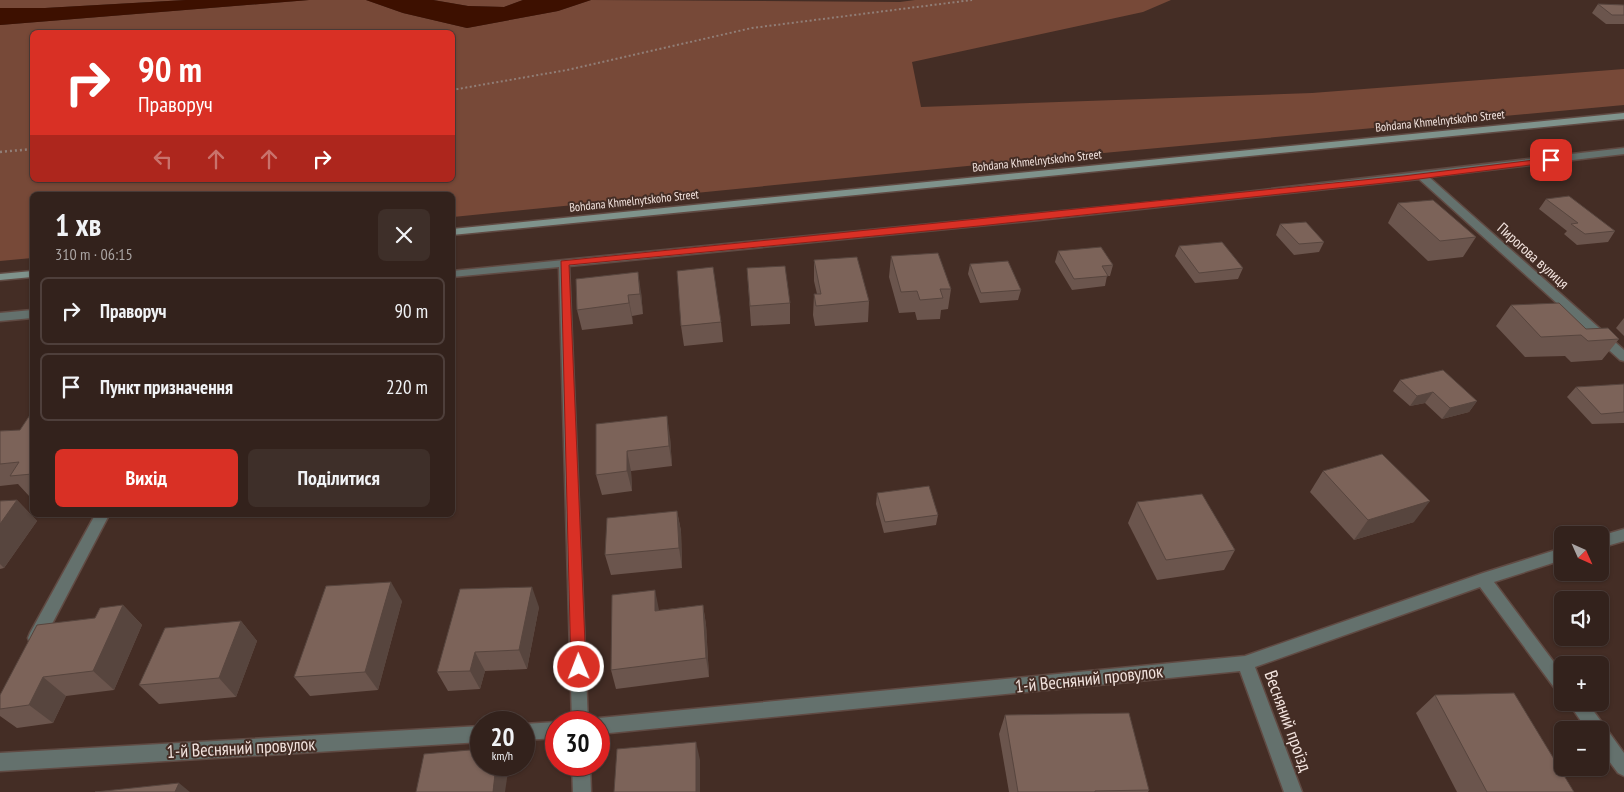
<!DOCTYPE html>
<html lang="uk">
<meta charset="utf-8">
<style>
body{margin:0;font-family:"PT Sans Narrow",sans-serif;background:#3e2f29;color:#f1f3f6;height:100vh;display:flex;flex-direction:column;font-size:19px;white-space:nowrap}
*{box-sizing:border-box;margin:0}
p{font-size:16px;color:#a9a4a3}
.icon{flex:none;width:28px;height:28px;fill:none;stroke:currentColor;stroke-width:2;stroke-linecap:round;stroke-linejoin:round}
.map{position:relative;flex:1;overflow:hidden}
.panel{position:absolute;left:30px;top:192px;width:425px;height:325px;display:flex;flex-direction:column;background:#33221c;border-radius:8px;box-shadow:0 1px 4px #0004,0 0 0 1px #4e3f3b}
.panel>*{flex:none}
.banner{position:absolute;left:30px;top:30px;width:425px;height:152px;border-radius:8px;box-shadow:0 1px 4px #0004,0 0 0 1px #4e3f3b;background:#d93025;color:#fff;overflow:hidden}
.needle{width:32px;rotate:135deg}
.tools{position:absolute;left:1554px;top:526px;display:grid;gap:10px}
.tools a{display:grid;place-items:center;width:55px;height:55px;border-radius:8px;background:#33221c;box-shadow:0 1px 4px #0004,0 0 0 1px #4e3f3b;font-size:25px}
.speed{position:absolute;left:470px;top:711px;display:flex;gap:10px;font-size:25px;font-weight:700;text-align:center}
.speed>*{display:grid;place-content:center;width:65px;height:65px;border-radius:50%;background:#33221c;box-shadow:0 1px 4px #0004,0 0 0 1px #4e3f3b;line-height:1}
.speed small{font-size:12px;font-weight:400}
.speed .limit{border:8px solid #d22;background:#fff;color:#111}
.pin{position:absolute;display:grid;place-items:center;width:42px;height:42px;color:#fff;margin:-21px;border-radius:10px;box-shadow:0 2px 8px #0006}
.me{position:absolute;width:55px;margin:-28px;rotate:359deg;stroke-linejoin:round;filter:drop-shadow(0 0 4px #0008)}
.turn{display:flex;align-items:center;gap:18px;height:105px;padding:0 25px;font-size:22px}
.turn .icon{width:65px;height:65px;stroke-width:2.5}
.turn b{display:block;font-size:35px;line-height:42px}
.lanes{display:flex;align-items:center;height:48px;padding:0 25px;background:#0003;justify-content:center;gap:25px;direction:ltr}
.lanes .off{opacity:.35}
.round{display:grid;place-items:center;flex:none;width:52px;height:52px;border-radius:8px;background:#3e2f29}
.overview{display:flex;align-items:center;justify-content:space-between;height:85px;padding:0 25px}
h1{font-size:30px;font-weight:700;line-height:38px}
.primary-button{display:flex;gap:10px;margin-top:auto;padding:10px 25px}
.primary-button a{flex:1;height:58px;border-radius:8px;background:#d93025;color:#fff;font-size:20px;font-weight:700;line-height:58px;text-align:center}
.primary-button a+a{background:#3e2f29;color:#f1f3f6}
ul{padding:0;list-style:none}
li{display:flex;align-items:center;gap:15px;height:68px;margin:0 10px 8px;padding:0 15px;border:2px solid #4e3f3b;border-radius:8px}
li div{flex:1}
li b{display:block;font-size:19px}
li em{font-style:normal}
.map>svg:first-child{display:block}
</style>
<div class="map">
<svg width="1624" height="792" viewBox="0 0 1624 792">
<rect width="100%" height="100%" fill="#442d25"/>
<g fill="#774938" fill-rule="evenodd">
<polygon points="0,0 186,0 45,8 0,8"/>
<path d="M309,0H366L403,13L467,28L558,11L591,0L900,2L915,0H1171L1143,12L912,62L921,107L1312,93L1624,69V105L1038,159L453,217L452,195H32V258L0,261V25ZM32,32H452V180H32Z"/>
<polygon points="433,0 523,0 504,7 468,6"/>
</g>
<g fill="#3d1000">
<polygon points="186,0 309,0 0,25 0,8 45,8"/>
<polygon points="366,0 433,0 468,6 504,7 523,0 591,0 558,11 467,28 403,13"/>
</g>
<g fill="none" stroke-linecap="round" stroke-linejoin="round">
<g stroke="#604a43" stroke-width="3">
<g id="minor">
<polygon points="1624,148 1624,154 1429,177 1624,350 1624,361 1620,360 1419,179 1039,220 569,266 588,722 572,722 559,267 452,277 452,271 1185,199"/>
<polygon points="32,310 32,318 0,321 0,313"/>
<polygon points="95,515 109,515 42,643 36,645 30,643 28,638 30,633"/>
<polygon points="1624,529 1624,541 1600,548 1600,536"/>
<polygon points="1562,548 1562,560 1494,582 1562,673 1562,692 1556,690 1480,587 1255,667 1302,792 1284,792 1240,671 599,734 599,722 592,722 599,718 1245,656 1483,573"/>
<polygon points="1568,702 1587,702 1624,753 1624,776 1618,773 1600,749 1600,730 1587,730"/>
<polygon points="556,722 558,722 556,722 556,738 524,740 524,724"/>
<polygon points="481,726 481,742 0,771 0,753"/>
<polygon points="572,765 590,765 591,792 573,792"/>
</g>
</g>
<g stroke="#604a43" stroke-width="3">
<g id="secondary">
<polygon points="1624,113 1624,119 452,235 452,229"/>
<polygon points="32,271 32,277 0,280 0,274"/>
</g>
</g>
<polyline stroke="#917e77" stroke-width="2" stroke-dasharray="2 2.5" stroke-linecap="butt" points="452,90 567,70 752,28 972,0"/>
<polyline stroke="#917e77" stroke-width="2.5" stroke-dasharray="2 3" stroke-linecap="butt" points="0,152 32,149"/>
<use href="#minor" fill="#64716d" fill-rule="evenodd"/>
<use href="#secondary" fill="#7f938c" fill-rule="evenodd"/>
</g>
<g fill="#6b554d">
<polygon points="1598,4 1624,5 1624,24 1606,24 1592,13"/>
<polygon points="1546,199 1615,231 1608,242 1577,245 1564,234 1567,231 1539,209"/>
<polygon points="1398,203 1476,237 1463,257 1428,261 1388,223"/>
<polygon points="1280,224 1324,242 1319,252 1294,255 1276,235"/>
<polygon points="1179,246 1243,268 1238,279 1195,283 1175,256"/>
<polygon points="1058,251 1113,265 1110,276 1107,276 1105,286 1072,290 1055,262"/>
<polygon points="891,256 951,289 948,309 941,310 940,319 917,320 915,312 899,313 889,277"/>
<polygon points="814,260 869,301 868,322 815,326 813,315 814,294 817,294 814,281"/>
<polygon points="970,264 1021,290 1018,300 980,303 968,274"/>
<polygon points="747,268 790,303 790,324 751,326"/>
<polygon points="576,279 641,292 643,314 632,316 633,324 582,330 577,310"/>
<polygon points="1511,305 1586,329 1619,339 1602,360 1571,362 1565,356 1525,357 1496,326"/>
<polygon points="1624,318 1624,336 1616,328"/>
<polygon points="721,322 723,342 684,346 681,326"/>
<polygon points="1400,380 1477,401 1469,412 1442,419 1425,403 1410,406 1393,391"/>
<polygon points="1624,384 1624,423 1592,424 1567,397 1576,387"/>
<polygon points="32,412 32,496 30,497 18,484 0,486 0,431 20,430"/>
<polygon points="596,424 670,437 672,466 631,471 632,491 602,495 596,475"/>
<polygon points="1323,471 1414,522 1354,540 1310,492"/>
<polygon points="877,493 938,515 936,525 884,533 876,504"/>
<polygon points="17,500 37,521 4,568 0,569 0,501"/>
<polygon points="1137,502 1235,550 1224,570 1157,580 1128,523"/>
<polygon points="677,511 681,531 682,568 611,575 605,555"/>
<polygon points="402,601 378,690 310,696 294,677"/>
<polygon points="123,605 142,625 114,690 66,696 53,723 17,728 0,716 0,695 95,618"/>
<polygon points="703,605 706,625 709,677 616,689 611,670 659,610"/>
<polygon points="539,607 527,669 485,671 480,689 448,691 437,672"/>
<polygon points="241,621 257,641 236,697 159,704 139,685"/>
<polygon points="1435,695 1574,792 1457,792 1416,713"/>
<polygon points="1005,715 1149,790 1148,792 1009,792 999,734"/>
</g>
<g fill="#57453e">
<polygon points="638,272 641,292 643,314 640,294"/>
<polygon points="628,295 632,316 633,324 629,303"/>
<polygon points="1433,392 1425,403 1410,406 1417,396"/>
<polygon points="1477,401 1469,412 1442,419 1450,408"/>
<polygon points="667,416 670,437 672,466 669,446"/>
<polygon points="627,451 631,471 632,491 627,471"/>
<polygon points="17,500 37,521 4,568 0,564 0,524"/>
<polygon points="1430,501 1414,522 1354,540 1368,520"/>
<polygon points="677,511 681,531 682,568 679,548"/>
<polygon points="391,582 402,601 378,690 365,672"/>
<polygon points="532,587 539,607 527,669 519,650"/>
<polygon points="655,590 659,610 659,630 655,611"/>
<polygon points="123,605 142,625 114,690 93,671"/>
<polygon points="703,605 706,625 709,677 706,658"/>
<polygon points="241,621 257,641 236,697 219,678"/>
<polygon points="475,652 485,671 480,689 470,671"/>
<polygon points="43,677 66,696 53,723 29,705"/>
<polygon points="696,742 700,760 700,792 696,792"/>
<polygon points="496,765 509,765 505,792 493,792"/>
<polygon points="179,783 190,792 175,792"/>
</g>
<g fill="#7c6359" stroke="#57453e">
<polygon points="1598,4 1624,5 1624,15 1612,15"/>
<polygon points="1569,196 1615,231 1585,234 1571,224 1578,223 1546,199"/>
<polygon points="1433,200 1476,237 1440,241 1398,203"/>
<polygon points="1306,222 1324,242 1299,244 1280,224"/>
<polygon points="1222,242 1243,268 1199,273 1179,246"/>
<polygon points="1101,247 1113,265 1102,266 1108,276 1074,279 1058,251"/>
<polygon points="938,253 951,289 940,289 943,298 920,300 917,291 901,292 891,256"/>
<polygon points="857,257 869,301 816,306 814,294 821,294 814,260"/>
<polygon points="1008,261 1021,290 981,293 970,264"/>
<polygon points="785,266 790,303 750,306 747,268"/>
<polygon points="713,267 721,322 681,326 677,271"/>
<polygon points="638,272 640,294 628,295 629,303 577,310 576,279"/>
<polygon points="1559,303 1586,329 1608,328 1619,339 1588,341 1581,335 1541,337 1511,305"/>
<polygon points="1443,370 1477,401 1450,408 1433,392 1417,396 1400,380"/>
<polygon points="1624,384 1624,412 1601,414 1576,387"/>
<polygon points="32,412 32,474 10,476 19,462 0,464 0,431 20,430"/>
<polygon points="667,416 669,446 627,451 627,471 596,475 596,424"/>
<polygon points="1382,454 1430,501 1368,520 1323,471"/>
<polygon points="929,486 938,515 885,522 877,493"/>
<polygon points="1202,494 1235,550 1166,560 1137,502"/>
<polygon points="17,500 0,524 0,501"/>
<polygon points="677,511 679,548 605,555 607,518"/>
<polygon points="391,582 365,672 294,677 326,586"/>
<polygon points="532,587 519,650 475,652 470,671 437,672 460,589"/>
<polygon points="655,590 655,611 703,605 706,658 611,670 612,595"/>
<polygon points="123,605 93,671 43,677 29,705 0,709 0,695 37,625 95,618 100,608"/>
<polygon points="241,621 219,678 139,685 165,628"/>
<polygon points="1514,693 1574,792 1487,792 1435,695"/>
<polygon points="1129,713 1149,790 1095,791 1095,792 1018,792 1005,715"/>
<polygon points="696,742 696,792 614,792 617,749"/>
<polygon points="481,749 481,765 496,765 493,792 416,792 424,754"/>
<polygon points="179,783 175,792 95,792"/>
</g>
<polygon fill="#d93025" stroke="#8d1f18" points="1551,158 1554,158 1554,162 1403,181 979,226 569,265 586,667 584,672 579,674 573,672 571,667 561,261 1403,176"/>
<g text-anchor="middle" stroke-width="4" stroke-linejoin="round" paint-order="stroke">
<g font-size="12" fill="#f2e3de" stroke="#442d25">
<text transform="translate(1440 121) rotate(-6)" y="4">Bohdana Khmelnytskoho Street</text>
<text transform="translate(1037 161) rotate(-6)" y="4">Bohdana Khmelnytskoho Street</text>
<text transform="translate(634 201) rotate(-6)" y="4">Bohdana Khmelnytskoho Street</text>
</g>
<g font-size="15" fill="#f2e3de" stroke="#442d25">
<text transform="translate(1533 256) rotate(42)" y="5">Пирогова вулиця</text>
</g>
<g font-size="18" fill="#f2e3de" stroke="#442d25">
<text transform="translate(1089 679) rotate(-6)" y="6">1-й Весняний провулок</text>
<text transform="translate(1288 721) rotate(70)" y="6">Весняний проїзд</text>
<text transform="translate(241 748) rotate(-3)" y="6">1-й Весняний провулок</text>
</g>
</g>
</svg>
<div class="tools">
<a><svg class="needle" viewBox="-14 -14 28 28"><path d="M0-13l5 13h-10z" fill="#e53935"/><path d="M0 13l5-13h-10z" fill="#a9a4a3"/></svg></a>
<a><svg class="icon" aria-label="sound" viewBox="0 0 24 24"><path d="M4 9h4l5-4v14l-5-4H4zM17 9q2 3 0 6"/></svg></a>
<a>+</a>
<a>−</a>
</div>
<div class="speed"><div>20<small>km/h</small></div><div class="limit">30</div></div>
<div class="pin" style="left:1551px;top:160px;background:#d93025"><svg class="icon" aria-label="arrive" viewBox="0 0 24 24"><path d="M6 21V4h12l-3 4 3 4H6"/></svg></div>
<svg class="me" style="left:579px;top:667px" viewBox="-20 -20 40 40"><circle r="17" fill="#d93025" stroke="#fff" stroke-width="3"/><path d="M0-11L8 9 0 5-8 9z" fill="#fff"/></svg>
<div class="banner">
<div class="turn"><svg class="icon" aria-label="right" viewBox="0 0 24 24"><path d="M7 20v-9h11M14 6l5 5-5 5"/></svg><div><b>90 m</b>Праворуч</div></div>
<div class="lanes"><svg class="icon off" aria-label="left" viewBox="0 0 24 24"><path d="M17 20v-9H6M10 6l-5 5 5 5"/></svg><svg class="icon off" aria-label="ahead" viewBox="0 0 24 24"><path d="M12 20V5M6 11l6-6 6 6"/></svg><svg class="icon off" aria-label="ahead" viewBox="0 0 24 24"><path d="M12 20V5M6 11l6-6 6 6"/></svg><svg class="icon" aria-label="right" viewBox="0 0 24 24"><path d="M7 20v-9h11M14 6l5 5-5 5"/></svg></div>
</div>
<section class="panel">
<div class="overview"><div><h1>1 хв</h1><p>310 m · 06:15</p></div><a class="round"><svg class="icon" aria-label="close" viewBox="0 0 24 24"><path d="M6 6l12 12M18 6L6 18"/></svg></a></div>
<ul>
<li><svg class="icon" aria-label="right" viewBox="0 0 24 24"><path d="M7 20v-9h11M14 6l5 5-5 5"/></svg><div><b>Праворуч</b></div><em>90 m</em></li>
<li><svg class="icon" aria-label="arrive" viewBox="0 0 24 24"><path d="M6 21V4h12l-3 4 3 4H6"/></svg><div><b>Пункт призначення</b></div><em>220 m</em></li>
</ul>
<div class="primary-button"><a>Вихід</a><a>Поділитися</a></div>
</section>
</div>
